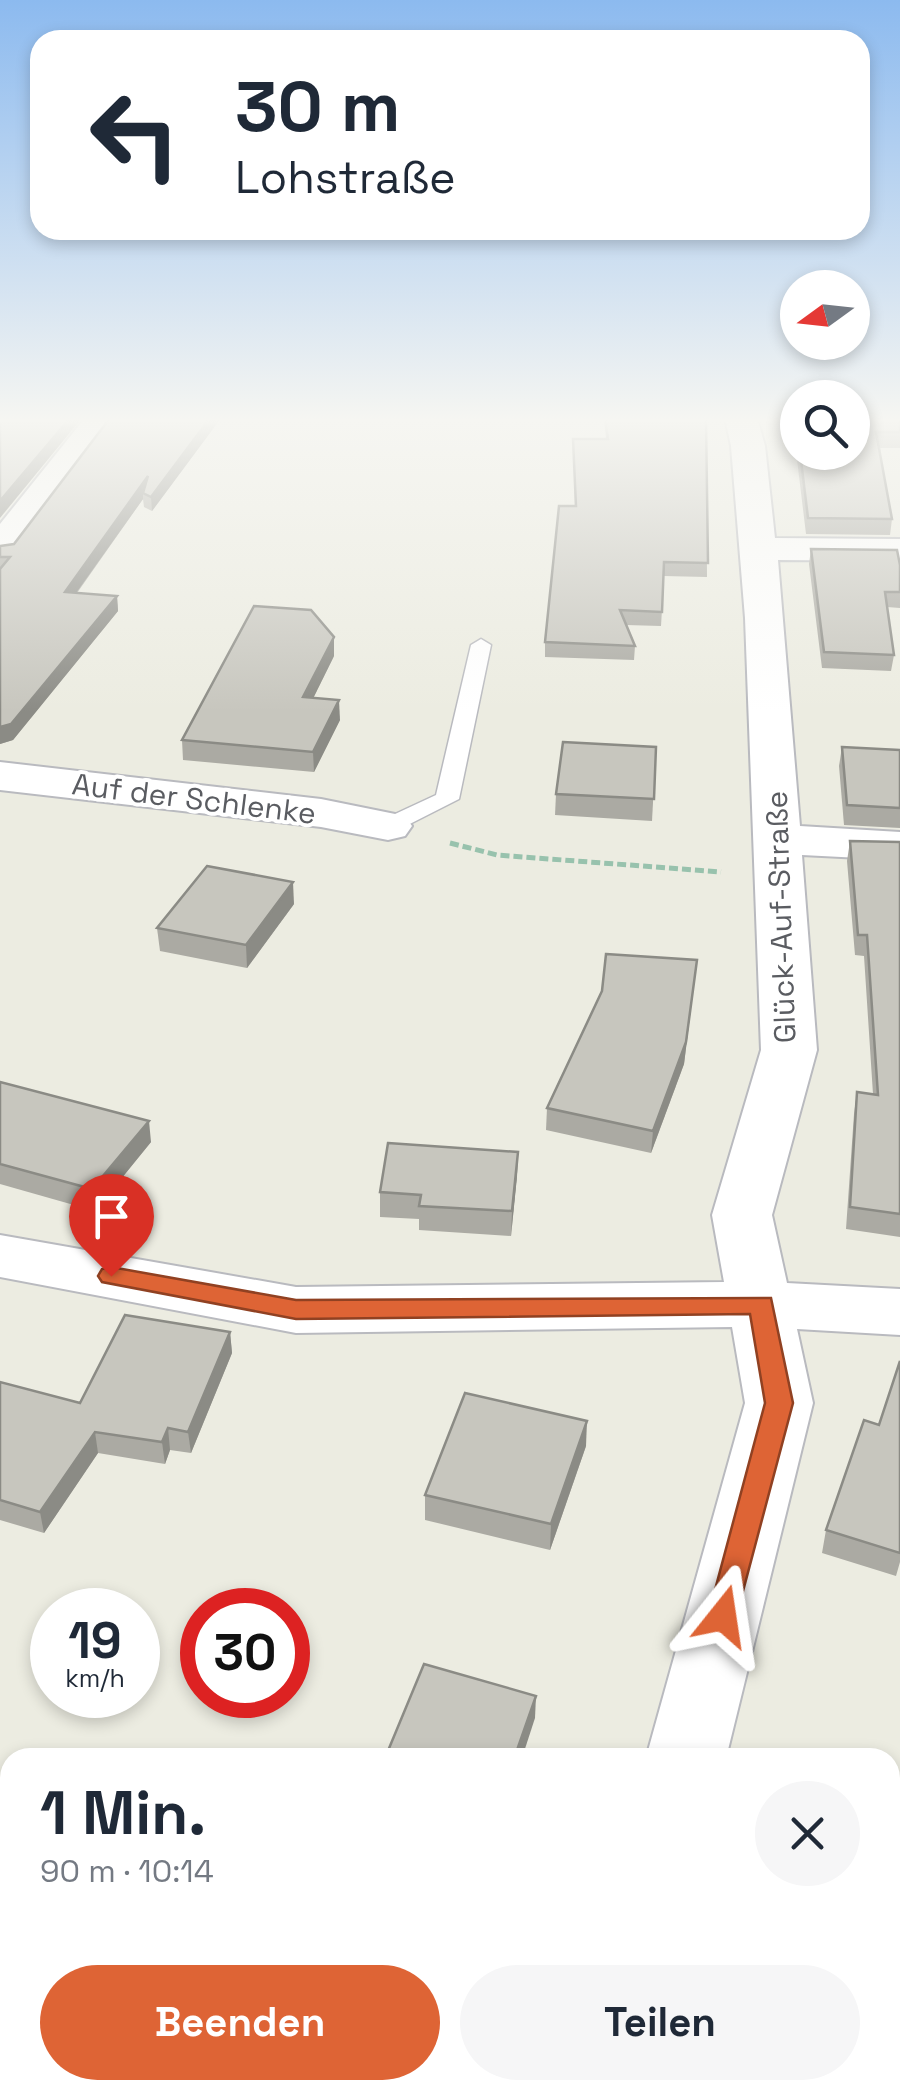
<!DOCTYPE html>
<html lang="de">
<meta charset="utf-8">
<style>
body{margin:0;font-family:"Space Grotesk",sans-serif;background:#f6f6f7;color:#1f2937;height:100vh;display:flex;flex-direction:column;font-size:38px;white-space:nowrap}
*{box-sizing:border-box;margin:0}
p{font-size:32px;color:#747a83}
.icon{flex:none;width:55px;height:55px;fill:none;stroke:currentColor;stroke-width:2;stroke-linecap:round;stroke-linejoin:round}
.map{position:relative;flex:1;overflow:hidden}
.details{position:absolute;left:0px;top:1748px;width:900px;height:352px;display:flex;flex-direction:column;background:#fff;border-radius:30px 30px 0 0;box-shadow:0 5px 15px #0003}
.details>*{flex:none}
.hud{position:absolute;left:30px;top:30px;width:840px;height:210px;border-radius:30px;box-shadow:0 5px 15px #0003;background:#fff;color:#1f2937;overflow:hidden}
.needle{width:65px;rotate:255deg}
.controls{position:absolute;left:780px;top:270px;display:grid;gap:20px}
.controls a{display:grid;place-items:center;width:90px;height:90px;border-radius:50%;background:#fff;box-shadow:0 5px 15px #0003;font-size:50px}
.speed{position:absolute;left:30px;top:1588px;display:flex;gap:20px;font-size:50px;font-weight:700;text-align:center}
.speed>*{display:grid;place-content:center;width:130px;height:130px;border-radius:50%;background:#fff;box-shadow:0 5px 15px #0003;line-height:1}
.speed small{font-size:25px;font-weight:400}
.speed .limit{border:15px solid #d22;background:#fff;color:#111}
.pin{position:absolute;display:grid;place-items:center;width:85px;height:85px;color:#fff;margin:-102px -42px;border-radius:50% 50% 50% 0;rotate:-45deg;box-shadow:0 0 10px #0007}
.pin .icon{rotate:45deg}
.me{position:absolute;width:110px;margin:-55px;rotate:15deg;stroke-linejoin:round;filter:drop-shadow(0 0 8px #0008)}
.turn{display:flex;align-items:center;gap:35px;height:210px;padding:0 40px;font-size:45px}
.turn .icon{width:130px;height:130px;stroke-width:2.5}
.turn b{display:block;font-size:70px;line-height:85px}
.round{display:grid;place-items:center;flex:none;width:105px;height:105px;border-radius:52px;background:#f6f6f7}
.overview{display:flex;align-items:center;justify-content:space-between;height:170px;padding:0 40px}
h1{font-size:60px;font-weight:800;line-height:75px}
.cta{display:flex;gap:20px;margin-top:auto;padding:20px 40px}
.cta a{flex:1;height:115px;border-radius:60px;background:#de6435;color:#fff;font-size:40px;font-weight:800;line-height:115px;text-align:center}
.cta a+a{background:#f6f6f7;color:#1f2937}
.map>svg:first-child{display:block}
</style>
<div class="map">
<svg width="900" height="2099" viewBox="0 0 900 2099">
<rect width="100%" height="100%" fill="#ecece1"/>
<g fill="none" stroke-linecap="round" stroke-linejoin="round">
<g stroke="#b9babf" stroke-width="3">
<polygon id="service" points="481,639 491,645 459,799 396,831 380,831 376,826 380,821 436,795 471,645"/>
</g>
<g stroke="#b9babf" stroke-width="4">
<g id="minor">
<polygon points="85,418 118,418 13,556 0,559 0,524"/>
<polygon points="725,418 757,418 765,446 775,538 900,539 900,561 778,560 800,826 900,832 900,860 802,855 817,1050 772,1215 787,1283 900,1289 900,1335 797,1329 813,1403 726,1758 646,1758 745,1403 732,1327 296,1333 0,1277 0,1235 296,1287 724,1282 712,1215 761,1050 745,618 731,446"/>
<polygon points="0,762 321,799 405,816 412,826 405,836 388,840 321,827 0,790"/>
<polygon points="552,2090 644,2090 642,2099 550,2099"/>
</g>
</g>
<polyline stroke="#98c2ad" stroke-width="5" stroke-dasharray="9 4" stroke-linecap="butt" points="450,843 497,855 721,872"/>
<use href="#service" fill="#fff" fill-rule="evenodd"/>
<use href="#minor" fill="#fff" fill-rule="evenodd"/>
</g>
<g fill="#abaaa3">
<polygon points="110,418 221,418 152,511 144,507 143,499 77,593 117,596 118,611 13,740 0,744 0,546 14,544"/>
<polygon points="604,418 706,418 707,577 664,576 661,626 626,625 635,646 634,660 545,657 545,642 575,506 573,439 606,439"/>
<polygon points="792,418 798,418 798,452 852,452 852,418 900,418 900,448 878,448 892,519 890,535 806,534"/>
<polygon points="811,549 900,565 900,608 887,607 894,655 891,671 822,668 809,564"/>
<polygon points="334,656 313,698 340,720 314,772 183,760 182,740"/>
<polygon points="656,747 652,821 555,815 556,794"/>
<polygon points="842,747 900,750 900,828 844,825 839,766"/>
<polygon points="850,841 900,842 900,1237 846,1229 854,1114 857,1092 873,1094 864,956 855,955 847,861"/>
<polygon points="294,904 247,968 160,951 157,928"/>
<polygon points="697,960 684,1064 651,1153 546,1130 547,1108"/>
<polygon points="0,1082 151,1142 95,1211 0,1184"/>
<polygon points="518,1152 517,1176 511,1236 419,1230 419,1219 380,1217 380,1192"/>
<polygon points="230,1332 232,1353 191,1453 170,1450 165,1464 98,1453 44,1533 0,1520 0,1382 80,1403"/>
<polygon points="900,1361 900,1562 896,1576 822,1553 826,1530 879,1425"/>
<polygon points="586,1446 550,1550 425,1520 425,1495"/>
<polygon points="890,1918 900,1920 900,2079 890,2076"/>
</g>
<g fill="#8b8b85">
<polygon points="70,418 82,418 0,518 0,501"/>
<polygon points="210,418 221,418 152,511 151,497"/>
<polygon points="148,476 143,493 143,499 66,607 65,592"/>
<polygon points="117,596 118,611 13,740 0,744 0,727"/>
<polygon points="334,637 334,656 304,717 303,697"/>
<polygon points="339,700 340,720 314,772 313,752"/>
<polygon points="293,882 294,904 247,968 246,945"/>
<polygon points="697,960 684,1064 651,1153 653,1131"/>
<polygon points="149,1121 151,1142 95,1211 92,1189"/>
<polygon points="518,1152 517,1176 511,1236 512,1211"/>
<polygon points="230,1332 232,1353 191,1453 188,1432"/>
<polygon points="587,1421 586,1446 550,1550 551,1524"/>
<polygon points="168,1428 170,1450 165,1464 162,1442"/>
<polygon points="95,1432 98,1453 44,1533 40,1512"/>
<polygon points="536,1696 535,1718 522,1758 516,1753"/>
</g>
<g fill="#c7c6be" stroke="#8b8b85" stroke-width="2.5">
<polygon points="0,418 70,418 0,501"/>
<polygon points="110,418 210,418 151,497 143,493 148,476 65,592 117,596 11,724 0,727 0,569 10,557 0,557 0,546 14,544"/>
<polygon points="605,418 706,418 708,563 664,562 662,612 620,610 635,646 545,642 559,506 576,506 573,439 608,439"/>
<polygon points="852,418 900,418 900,432 876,432 892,519 808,518 800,452 852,452"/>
<polygon points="811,549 897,550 900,565 900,592 885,592 894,655 824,652"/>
<polygon points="254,606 311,610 334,637 303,697 339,700 313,752 182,740"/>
<polygon points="563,742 656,747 654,799 556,794"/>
<polygon points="842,747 900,750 900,808 847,805"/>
<polygon points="850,841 900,842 900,1214 850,1207 857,1092 878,1095 867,935 858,935"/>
<polygon points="207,866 293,882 246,945 157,928"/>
<polygon points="606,954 697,960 686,1042 653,1131 547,1108 602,991"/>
<polygon points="0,1082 149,1121 92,1189 0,1164"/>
<polygon points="388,1143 518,1152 512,1211 419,1206 421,1195 380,1192"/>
<polygon points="125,1315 230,1332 188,1432 168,1428 162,1442 95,1432 40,1512 0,1500 0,1382 80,1403"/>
<polygon points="900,1361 900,1553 826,1530 864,1420 879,1425"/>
<polygon points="465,1393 587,1421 551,1524 425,1495"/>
<polygon points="424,1664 536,1696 516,1753 523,1754 522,1758 385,1758"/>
<polygon points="890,1918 900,1920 900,2053 890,2050"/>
<polygon points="305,2090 370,2090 399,2099 302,2099"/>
</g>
<linearGradient id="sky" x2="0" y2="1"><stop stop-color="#8cbaef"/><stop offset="0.59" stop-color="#f6f6f2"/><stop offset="1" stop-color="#f6f6f2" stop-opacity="0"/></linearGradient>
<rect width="900" height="712" fill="url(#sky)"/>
<polygon fill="#de6435" stroke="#904122" stroke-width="2.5" points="111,1267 296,1300 771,1298 793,1403 734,1625 723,1629 712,1625 708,1616 765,1403 750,1314 296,1319 102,1282 98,1276 102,1269"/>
<g text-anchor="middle" stroke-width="8" stroke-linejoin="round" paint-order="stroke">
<g font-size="30" fill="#5a5c61" stroke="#fff">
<text transform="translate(194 799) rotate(7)" y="10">Auf der Schlenke</text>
<text transform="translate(781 917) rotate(-92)" y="10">Glück-Auf-Straße</text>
</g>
</g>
</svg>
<div class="controls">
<a><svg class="needle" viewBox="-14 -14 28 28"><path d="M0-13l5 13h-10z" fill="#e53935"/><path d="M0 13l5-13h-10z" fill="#747a83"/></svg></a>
<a><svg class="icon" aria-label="search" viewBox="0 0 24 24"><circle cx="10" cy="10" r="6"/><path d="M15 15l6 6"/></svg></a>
</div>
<div class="speed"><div>19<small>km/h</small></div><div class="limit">30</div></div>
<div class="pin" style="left:111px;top:1276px;background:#d93025"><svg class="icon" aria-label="arrive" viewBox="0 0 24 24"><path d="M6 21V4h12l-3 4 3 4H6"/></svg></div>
<svg class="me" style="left:723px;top:1616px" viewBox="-20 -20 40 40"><path d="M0-17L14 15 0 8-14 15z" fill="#de6435" stroke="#fff" stroke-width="4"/></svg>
<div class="hud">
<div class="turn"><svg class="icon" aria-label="left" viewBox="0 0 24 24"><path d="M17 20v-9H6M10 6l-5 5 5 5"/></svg><div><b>30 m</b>Lohstraße</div></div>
</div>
<section class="details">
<div class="overview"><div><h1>1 Min.</h1><p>90 m · 10:14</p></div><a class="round"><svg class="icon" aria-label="close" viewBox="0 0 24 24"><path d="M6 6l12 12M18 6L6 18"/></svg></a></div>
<div class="cta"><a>Beenden</a><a>Teilen</a></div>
</section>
</div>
